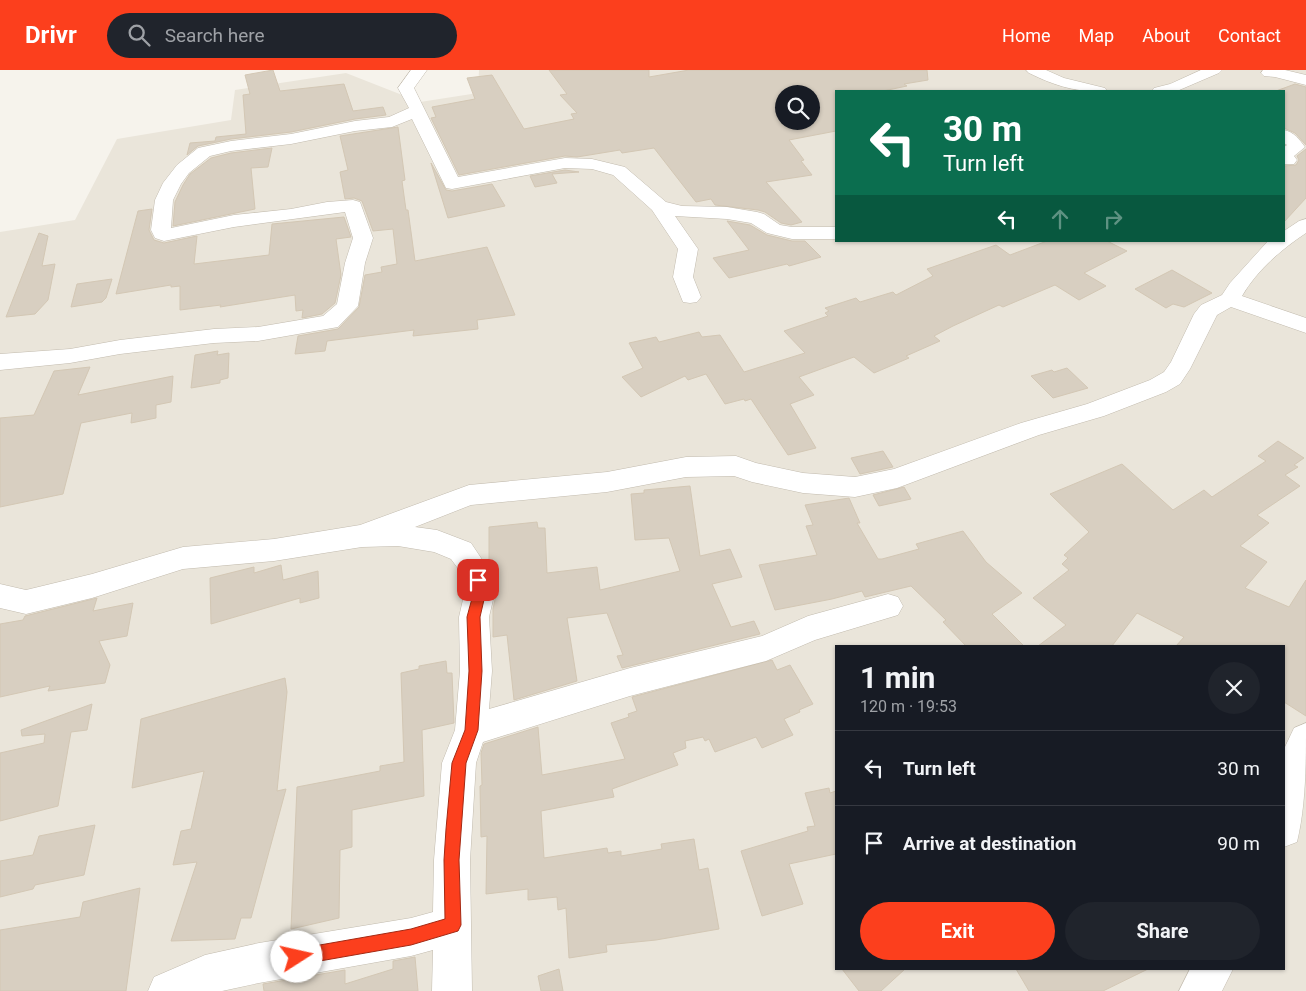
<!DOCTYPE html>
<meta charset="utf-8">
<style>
body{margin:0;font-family:Roboto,sans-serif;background:#20242c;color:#f1f3f6;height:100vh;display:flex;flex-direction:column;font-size:19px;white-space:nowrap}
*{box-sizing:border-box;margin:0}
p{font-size:16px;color:#9ea1a6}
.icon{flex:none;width:28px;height:28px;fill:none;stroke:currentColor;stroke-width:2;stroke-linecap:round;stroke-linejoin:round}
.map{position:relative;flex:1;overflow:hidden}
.drawer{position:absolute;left:835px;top:575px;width:450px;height:325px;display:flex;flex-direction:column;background:#171b24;border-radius:0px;box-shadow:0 1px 4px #0004}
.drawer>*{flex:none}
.hud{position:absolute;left:835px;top:20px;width:450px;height:152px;border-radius:0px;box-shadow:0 1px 4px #0004;background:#0b6e4f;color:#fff;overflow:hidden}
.controls{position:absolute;left:775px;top:15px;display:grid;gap:10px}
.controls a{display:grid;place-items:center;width:45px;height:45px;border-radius:50%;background:#171b24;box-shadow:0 1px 4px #0004;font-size:25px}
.pin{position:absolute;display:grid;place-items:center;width:42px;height:42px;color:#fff;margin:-21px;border-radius:10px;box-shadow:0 2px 8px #0006}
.me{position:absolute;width:55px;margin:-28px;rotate:80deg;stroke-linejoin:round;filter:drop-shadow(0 0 4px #0008)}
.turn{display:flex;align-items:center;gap:18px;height:105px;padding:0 25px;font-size:22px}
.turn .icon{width:65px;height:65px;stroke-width:2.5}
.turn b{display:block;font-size:35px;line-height:42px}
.lanes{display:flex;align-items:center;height:48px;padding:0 25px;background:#0003;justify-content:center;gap:25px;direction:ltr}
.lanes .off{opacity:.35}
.round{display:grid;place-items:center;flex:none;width:52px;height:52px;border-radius:26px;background:#20242c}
.head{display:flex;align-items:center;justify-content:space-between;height:85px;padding:0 25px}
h1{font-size:30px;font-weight:700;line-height:38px}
.cta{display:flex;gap:10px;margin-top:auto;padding:10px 25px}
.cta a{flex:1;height:58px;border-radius:30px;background:#fc3f1d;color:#fff;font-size:20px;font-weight:700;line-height:58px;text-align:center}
.cta a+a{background:#20242c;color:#f1f3f6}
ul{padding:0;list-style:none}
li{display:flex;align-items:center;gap:15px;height:75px;padding:0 25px;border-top:1px solid #363941}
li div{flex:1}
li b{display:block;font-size:19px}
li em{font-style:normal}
header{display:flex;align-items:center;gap:30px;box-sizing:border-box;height:70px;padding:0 25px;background:#fc3f1d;color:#fff}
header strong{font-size:24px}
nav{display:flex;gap:28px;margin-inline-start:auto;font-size:18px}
.search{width:350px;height:45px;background:#20242c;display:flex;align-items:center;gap:12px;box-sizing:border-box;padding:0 18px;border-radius:28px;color:#9ea1a6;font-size:19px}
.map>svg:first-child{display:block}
</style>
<header>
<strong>Drivr</strong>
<div class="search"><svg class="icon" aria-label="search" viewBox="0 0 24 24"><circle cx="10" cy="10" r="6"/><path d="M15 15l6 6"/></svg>Search here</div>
<nav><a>Home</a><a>Map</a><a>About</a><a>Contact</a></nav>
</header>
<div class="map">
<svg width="1306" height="921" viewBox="0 0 1306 921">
<rect width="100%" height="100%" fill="#f6f3ec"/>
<path fill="#eae5da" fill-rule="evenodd" d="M479,0H1306V921H0V162L75,150L117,69L231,50L235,20L346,3L420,32L478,23ZM836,21H1284V171H836ZM784,24H811V51H784ZM836,576H1284V899H836Z"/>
<g fill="#d8cfc1" stroke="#d3c7b4" fill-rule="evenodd">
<polygon points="273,0 280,21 344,14 353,41 383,37 386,45 355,49 291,62 231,69 198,76 187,85 190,73 215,71 216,67 246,64 243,25 250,24 245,5"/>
<path d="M549,0H649V7L689,0H927L928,10L904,14L907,16L883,21H836V61L789,70L804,90L801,91L812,105L766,112L802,152L791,155L781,153L765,142L758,140L715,135L711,129L696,132L654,78L622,83L620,80L577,87L565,86L459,105L431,48L436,47L432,37L475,29L467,8L492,5L524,59L574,49L571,44L577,43L560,25L567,24ZM784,24H811V51H784Z"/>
<polygon points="1295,14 1306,17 1306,75 1295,63 1284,58 1284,21 1276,21"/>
<polygon points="398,57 405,110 402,111 406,140 408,140 415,191 487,177 515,245 477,250 478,259 413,266 414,260 327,271 325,281 295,284 298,266 338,259 359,237 365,205 382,202 381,197 397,194 393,159 373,161 362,131 354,128 345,129 340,102 348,100 340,66"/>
<polygon points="272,78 268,97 251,98 255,139 173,156 175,132 183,115 190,104 211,88 231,83"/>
<polygon points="1306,79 1306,128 1284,152 1284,96 1296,95 1299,90 1297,86"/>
<polygon points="431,93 446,120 452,121 492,114 505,136 448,148"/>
<polygon points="565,100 579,102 552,104 557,113 535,117 530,106"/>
<polygon points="152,139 149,160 154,170 164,173 197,166 194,194 269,185 272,154 344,147 351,167 336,169 341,205 335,233 322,244 302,248 303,240 296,241 295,225 220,237 221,235 180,240 180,216 171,217 171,215 116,224 138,141"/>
<polygon points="727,151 750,155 767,165 792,171 805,171 821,187 789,196 787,194 729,208 713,188 749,180"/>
<polygon points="39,163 48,166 42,196 55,194 48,230 35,244 6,247"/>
<polygon points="1047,171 1107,171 1127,181 1084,203 1106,216 1079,230 1055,215 1003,237 999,235 953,256 934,266 940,271 906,286 909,288 874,303 854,287 799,307 814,325 790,334 816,378 788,385 751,329 745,331 744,329 725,334 706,304 688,310 685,306 641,327 622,307 643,298 629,273 656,267 659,272 699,262 702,267 720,265 744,302 805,283 784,261 828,246 825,243 829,241 825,238 856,228 860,232 893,222 896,225 933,206 927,199 996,175 1010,185"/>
<polygon points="1172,200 1212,223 1184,237 1173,234 1166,238 1135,219"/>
<polygon points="112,209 106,228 102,232 71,237 77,214"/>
<polygon points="218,281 217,285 229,283 228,308 220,310 220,313 191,318 195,285"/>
<polygon points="90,297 78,325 173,306 171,332 156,335 156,348 131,353 132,343 81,353 63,424 0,437 0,348 34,345 54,301"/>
<polygon points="1067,298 1088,318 1053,328 1031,306 1052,300 1054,302"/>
<polygon points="1278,371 1304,388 1294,395 1298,397 1285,405 1300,416 1257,445 1269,453 1240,476 1267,492 1245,518 1289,537 1306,510 1306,646 1284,632 1284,576 1176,576 1184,567 1137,543 1112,576 1038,576 1066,555 1033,528 1069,500 1062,494 1068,488 1064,485 1089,462 1050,424 1122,394 1173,440 1204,420 1212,427 1266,391 1258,386"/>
<polygon points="883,381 893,397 860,404 851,388"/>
<polygon points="690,416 700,486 730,479 742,507 712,514 731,557 754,551 760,564 622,598 617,586 623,585 607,543 567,548 577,611 514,630 507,565 493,567 493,539 497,520 489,497 489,457 537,452 538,458 545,458 547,503 597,497 600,520 680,501 669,468 635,470 631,424 644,423 644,420"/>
<polygon points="904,417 911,429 879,436 873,425"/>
<polygon points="849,428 860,453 857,453 878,489 882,489 919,479 916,474 963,461 986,492 1022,523 992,544 1024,576 966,576 943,552 946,550 911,516 865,527 862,521 832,529 775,540 759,495 817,485 806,456 813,455 805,435"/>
<polygon points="281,495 283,510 318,501 319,528 300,533 300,528 211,554 210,508 254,497 254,503"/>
<polygon points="97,528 93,541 133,533 127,566 99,571 110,595 105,613 48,621 50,616 0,627 0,554 23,550 25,546"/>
<polygon points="772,590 777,600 790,595 813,634 799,640 800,642 784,649 793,665 762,678 756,667 715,682 709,669 705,671 703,667 685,671 686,678 673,683 678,695 612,719 614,727 541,741 544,788 607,778 608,783 621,781 621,786 662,779 661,774 694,769 699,800 708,798 719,859 656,870 606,875 607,882 569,888 566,838 558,840 557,827 528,830 528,819 486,824 487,766 481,767 480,716 482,715 481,683 484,674 538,657 542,705 625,689 611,653 629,647 628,644 637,641 632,627"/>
<polygon points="446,591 447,603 452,603 454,653 422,660 424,726 352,740 352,777 340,780 339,848 291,859 297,717 380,701 380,696 404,692 401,603 419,599 419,596"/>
<polygon points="285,608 287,622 277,721 286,719 251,848 241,848 235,869 171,871 197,792 173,795 181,761 191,759 204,701 132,718 141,649"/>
<polygon points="92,634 87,660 71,662 58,736 0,751 0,683 44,673 45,664 22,666 21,660"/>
<polygon points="829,718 830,723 836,721 836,784 789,794 803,834 762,846 741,781 808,761 807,757 815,756 805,723"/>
<polygon points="95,755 84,805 35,815 33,819 0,827 0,791 33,785 39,766"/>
<polygon points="140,818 126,921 0,921 0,860 80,847 83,832"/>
<polygon points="415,887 418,921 264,921 263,914 345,900 345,914 393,899 393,891"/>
<polygon points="559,899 563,921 541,921 538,906"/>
<polygon points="842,899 905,899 881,921 859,921"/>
<polygon points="1016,899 1148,899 1103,921 1029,921"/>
</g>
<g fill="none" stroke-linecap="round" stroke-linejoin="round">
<g stroke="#c2bbae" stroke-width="1">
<g id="minor">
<polygon points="411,0 427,0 414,18 458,107 565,88 592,89 625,97 666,132 682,136 727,137 757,142 764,144 780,155 792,157 836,157 836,169 792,169 767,163 751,153 727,149 675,146 698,179 693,207 701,227 697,232 690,233 683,232 673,207 678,179 652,140 613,105 592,99 565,98 452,119 446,118 412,49 392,57 355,61 291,74 231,81 210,86 189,103 181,114 173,130 171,158 234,145 291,139 327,132 353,130 360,132 373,168 365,193 358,236 338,257 258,271 214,273 120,284 70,293 0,300 0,284 70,279 120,270 214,259 258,257 323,246 337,234 345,193 353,168 345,142 234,157 164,171 155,168 151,160 155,130 163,113 177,95 198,78 231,71 291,64 355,51 389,47 409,38 398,18"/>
<path d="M1026,0H1046L1064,8L1105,18L1107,21C1078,23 1055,16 1029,3Z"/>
<polygon points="1201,0 1222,0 1219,3 1177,21 1152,21 1154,18 1170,14"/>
<polygon points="1263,0 1285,0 1306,5 1306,15 1275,7 1264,6 1261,3"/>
<path d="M1284,60C1294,62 1299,69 1305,77L1294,86L1297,90L1294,94H1284V77L1287,75L1284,73Z"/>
<path d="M1306,149V163C1282,179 1257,200 1242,226L1306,248V263L1231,237L1217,245L1190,299L1180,314L1166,322L1104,346L1039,365L897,418L855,427L803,423L752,412L734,406L686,407L607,422L471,435L415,457L437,460L471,473L489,500L495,521L489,547L492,601L489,639L630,598L762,566L808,546L888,524L898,527L903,536L898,545L815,570L766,591L630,626L483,672L476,693L470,790L472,921H432L433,880L411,886L259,913L222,921H148L154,907L205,885L259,873L411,848L433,842L434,790L442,693L455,660L460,601L459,547L465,521L462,504L451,489L434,482L398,476L362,477L274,491L183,499L92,528L26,544L0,538V514L26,520L92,504L183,477L274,469L360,455L469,415L607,402L686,387L736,386L756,393L803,403L855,407L894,399L1021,353L1087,334L1150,310L1164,302L1171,292L1194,244L1201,235L1222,225L1230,213L1268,171H1284V161L1299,151Z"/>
<path d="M1306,653C1306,692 1306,735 1297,772L1284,777V679L1294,658Z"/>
<polygon points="1190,899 1233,899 1222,921 1179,921"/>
</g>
</g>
<use href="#minor" fill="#fff" fill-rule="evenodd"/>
</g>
<polygon fill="#fc3f1d" stroke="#a42913" points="478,505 482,507 486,521 480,547 482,601 478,660 466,693 459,790 461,855 458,861 411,875 297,895 291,892 289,887 291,881 297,879 411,859 445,849 444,790 446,759 452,693 465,660 469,601 467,547 474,521 472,510 474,507"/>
</svg>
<div class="controls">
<a><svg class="icon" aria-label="search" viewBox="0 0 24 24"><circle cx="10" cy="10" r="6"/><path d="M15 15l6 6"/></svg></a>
</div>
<div class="pin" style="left:478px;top:510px;background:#d93025"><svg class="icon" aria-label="arrive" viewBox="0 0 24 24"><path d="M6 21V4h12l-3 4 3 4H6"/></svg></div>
<svg class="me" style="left:297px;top:887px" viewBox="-20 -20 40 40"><circle r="19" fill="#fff"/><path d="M0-13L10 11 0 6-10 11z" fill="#fc3f1d"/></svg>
<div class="hud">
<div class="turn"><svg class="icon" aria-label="left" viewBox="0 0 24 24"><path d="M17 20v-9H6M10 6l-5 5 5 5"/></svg><div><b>30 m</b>Turn left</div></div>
<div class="lanes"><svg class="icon" aria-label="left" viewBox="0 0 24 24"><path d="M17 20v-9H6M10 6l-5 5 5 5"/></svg><svg class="icon off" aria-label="ahead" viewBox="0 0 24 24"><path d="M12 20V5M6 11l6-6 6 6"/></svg><svg class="icon off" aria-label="right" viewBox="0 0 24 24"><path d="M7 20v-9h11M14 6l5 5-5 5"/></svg></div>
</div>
<section class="drawer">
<div class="head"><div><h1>1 min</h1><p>120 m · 19:53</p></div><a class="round"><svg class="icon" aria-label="close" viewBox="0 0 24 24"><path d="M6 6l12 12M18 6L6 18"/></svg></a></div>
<ul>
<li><svg class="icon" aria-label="left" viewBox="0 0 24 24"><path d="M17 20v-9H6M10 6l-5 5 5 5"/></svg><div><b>Turn left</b></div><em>30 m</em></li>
<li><svg class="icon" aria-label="arrive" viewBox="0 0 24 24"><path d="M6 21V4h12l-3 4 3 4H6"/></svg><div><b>Arrive at destination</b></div><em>90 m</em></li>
</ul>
<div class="cta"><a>Exit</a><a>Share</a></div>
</section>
</div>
